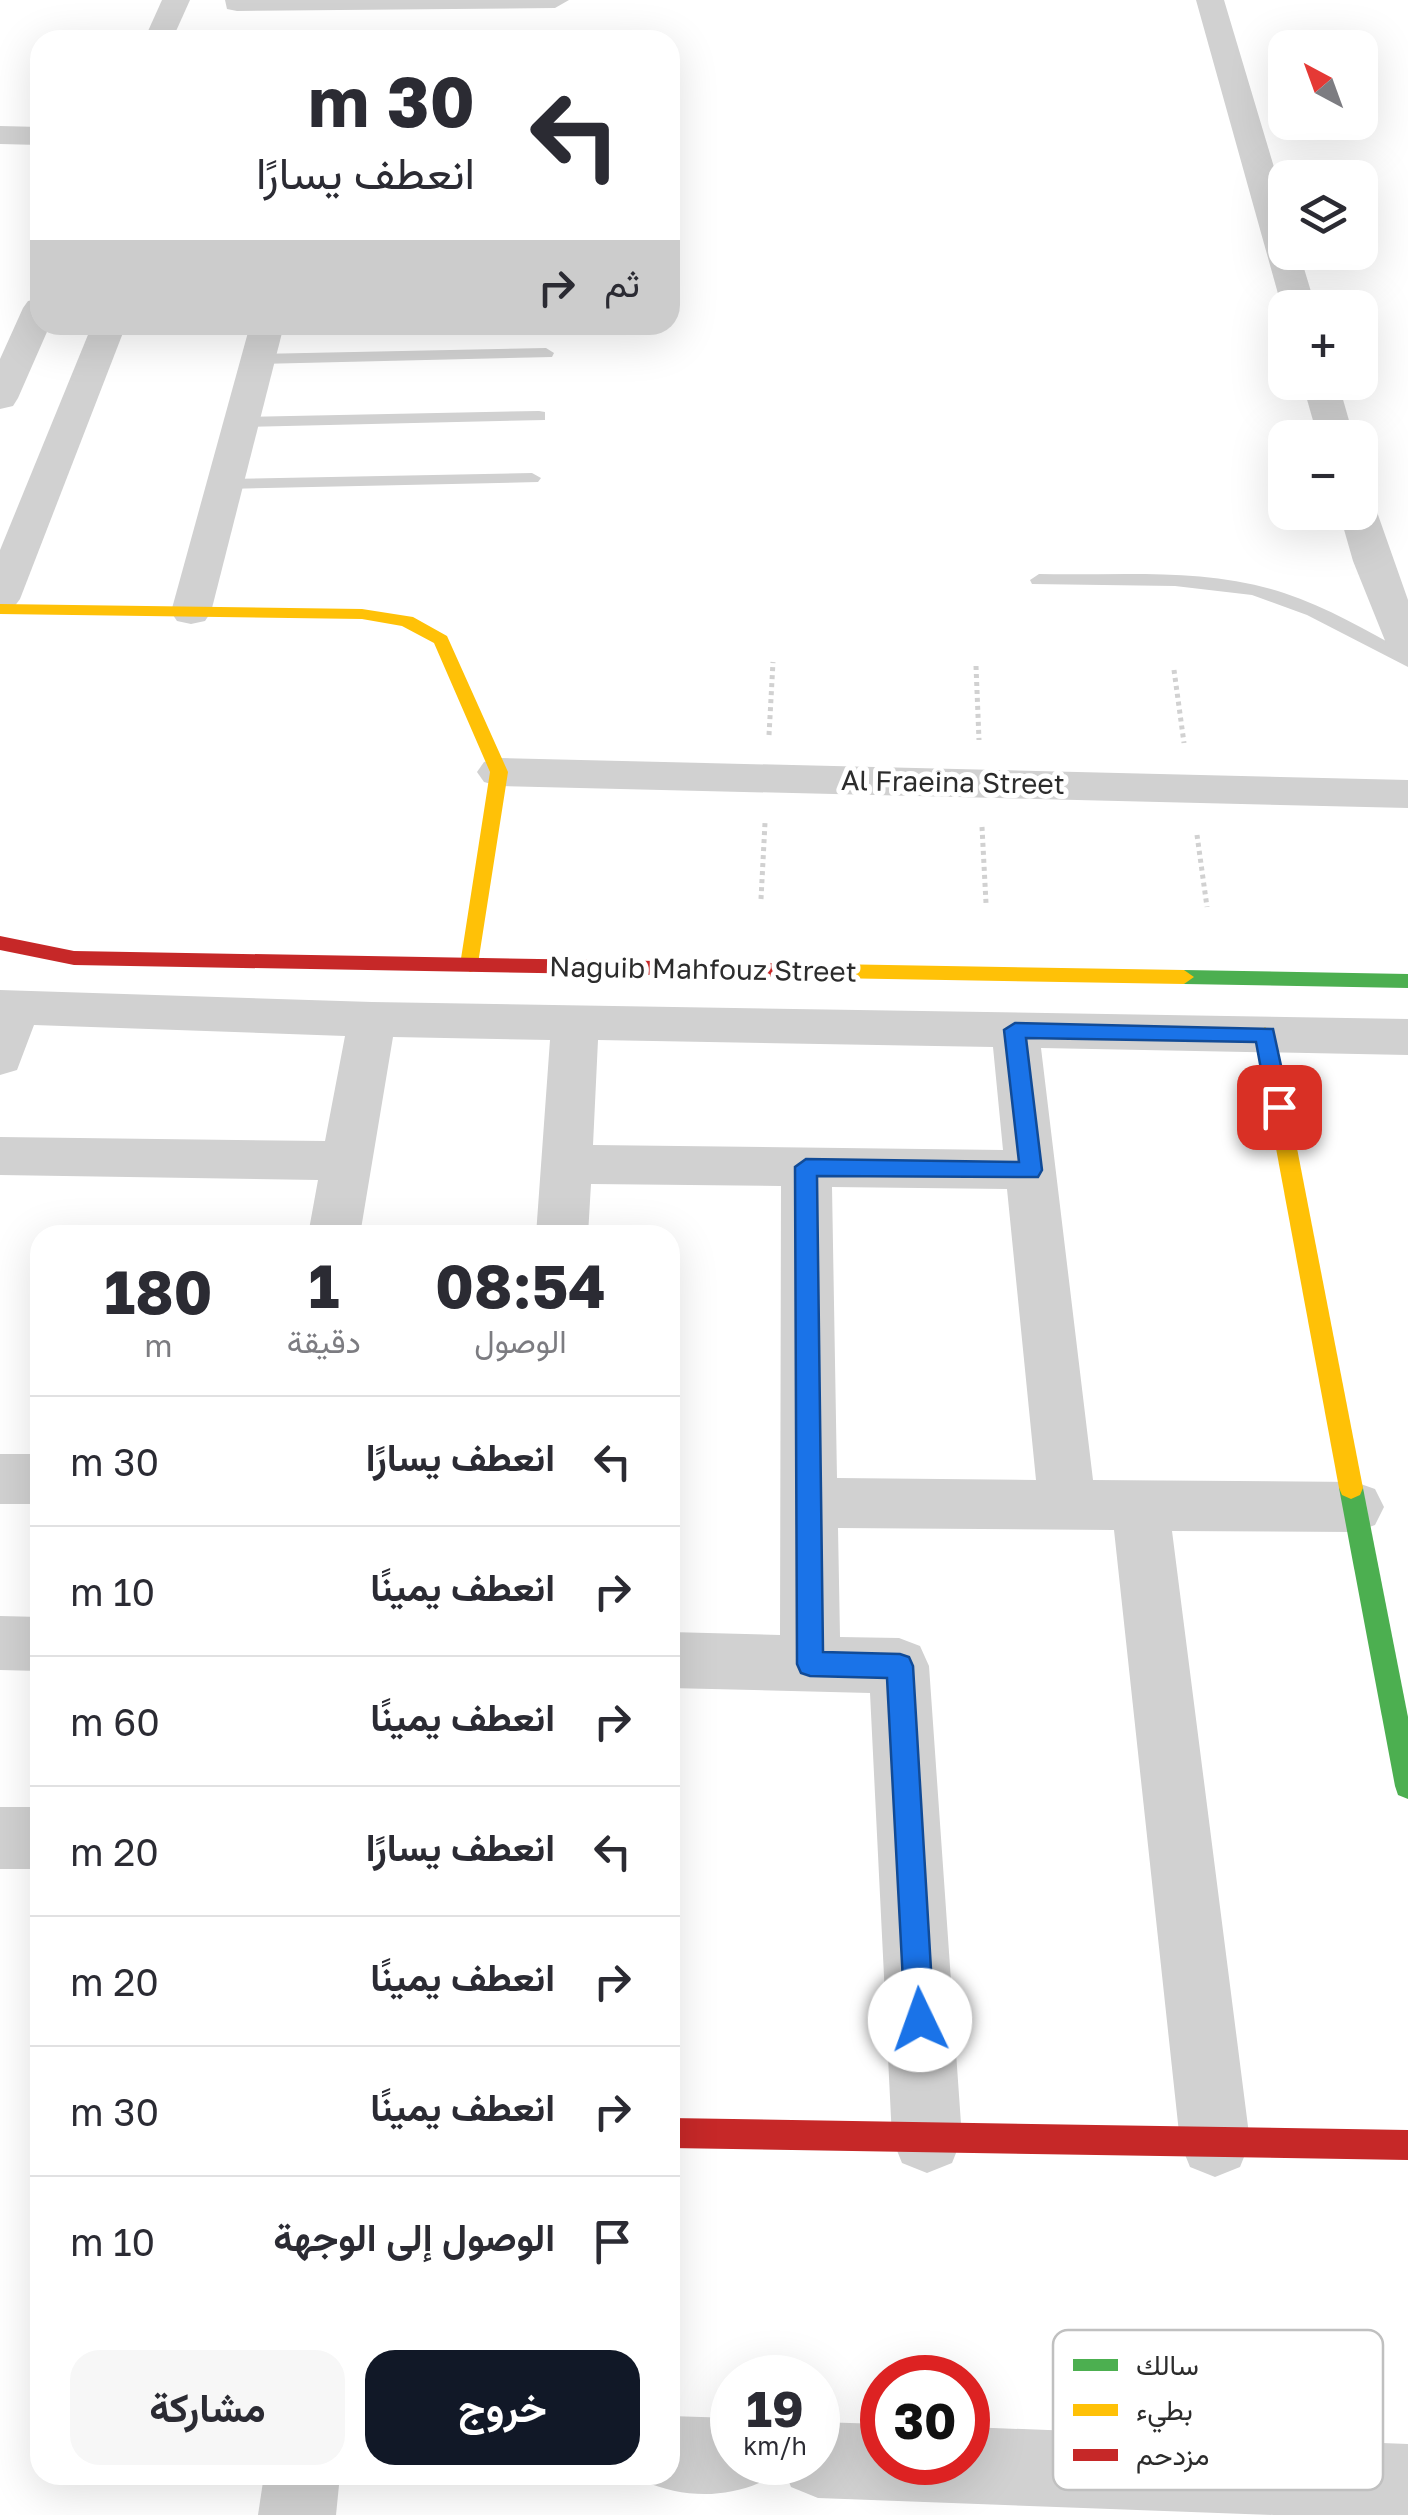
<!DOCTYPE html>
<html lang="ar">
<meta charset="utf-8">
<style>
body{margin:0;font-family:"Golos Text",Vazirmatn,sans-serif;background:#f7f7f7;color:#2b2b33;direction:rtl;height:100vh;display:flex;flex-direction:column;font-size:38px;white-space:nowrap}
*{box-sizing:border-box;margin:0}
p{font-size:32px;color:#7c7c81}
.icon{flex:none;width:55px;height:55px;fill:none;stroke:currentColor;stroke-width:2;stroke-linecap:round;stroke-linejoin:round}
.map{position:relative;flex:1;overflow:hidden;direction:ltr}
.panel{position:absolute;left:30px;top:1225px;width:650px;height:1260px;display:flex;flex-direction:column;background:#fff;border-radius:30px;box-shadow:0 10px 40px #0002;direction:rtl}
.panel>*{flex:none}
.top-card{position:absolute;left:30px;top:30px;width:650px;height:305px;border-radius:30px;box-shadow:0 10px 40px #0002;direction:rtl;background:#fff;color:#2b2b33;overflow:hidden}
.needle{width:65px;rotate:319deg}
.tools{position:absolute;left:1268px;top:30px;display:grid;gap:20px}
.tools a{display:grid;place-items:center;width:110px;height:110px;border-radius:20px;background:#fff;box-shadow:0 10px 40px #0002;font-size:50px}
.speed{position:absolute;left:710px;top:2355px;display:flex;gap:20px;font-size:50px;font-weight:700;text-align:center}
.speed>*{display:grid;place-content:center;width:130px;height:130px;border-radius:50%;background:#fff;box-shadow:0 10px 40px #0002;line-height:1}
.speed small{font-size:25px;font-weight:400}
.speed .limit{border:15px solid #d22;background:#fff;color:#111}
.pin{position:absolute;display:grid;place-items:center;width:85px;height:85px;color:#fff;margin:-42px;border-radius:20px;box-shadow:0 5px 15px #0006}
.me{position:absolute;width:110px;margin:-55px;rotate:357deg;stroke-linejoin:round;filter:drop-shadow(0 0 8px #0008)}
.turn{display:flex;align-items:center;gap:35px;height:210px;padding:0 40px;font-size:45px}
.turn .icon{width:130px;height:130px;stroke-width:2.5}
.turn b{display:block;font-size:70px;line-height:85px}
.then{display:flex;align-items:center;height:95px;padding:0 40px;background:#0003;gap:20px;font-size:38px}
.eta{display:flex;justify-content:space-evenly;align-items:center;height:170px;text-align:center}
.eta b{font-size:60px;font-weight:700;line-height:70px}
.cta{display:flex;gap:20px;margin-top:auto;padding:20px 40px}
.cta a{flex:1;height:115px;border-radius:30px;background:#111827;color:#fff;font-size:40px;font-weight:700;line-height:115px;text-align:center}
.cta a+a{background:#f7f7f7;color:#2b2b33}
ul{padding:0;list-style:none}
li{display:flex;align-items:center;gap:30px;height:130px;padding:0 40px;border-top:2px solid #e1e1e2}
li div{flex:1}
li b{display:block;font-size:38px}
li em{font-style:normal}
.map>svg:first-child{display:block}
</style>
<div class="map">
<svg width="1408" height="2515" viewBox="0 0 1408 2515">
<rect width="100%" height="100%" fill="#fff"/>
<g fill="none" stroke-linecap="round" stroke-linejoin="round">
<g stroke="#d1d1d1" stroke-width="5" stroke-dasharray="4 4" stroke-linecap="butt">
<polyline points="976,666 979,740"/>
<polyline points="1174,670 1184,743"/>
<polyline points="769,735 773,662"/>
<polyline points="982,827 986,903"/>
<polyline points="1197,835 1207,907"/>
<polyline points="761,899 765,823"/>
</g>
<g fill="#d1d1d1" fill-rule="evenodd">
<polygon points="546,348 554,353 552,357 258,364 250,359 258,354"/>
<polygon points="539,411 545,412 545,420 241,427 232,422 241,417"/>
<polygon points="532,473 541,478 538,482 225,489 216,484 225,479"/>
<path d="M1039,574C1120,576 1205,567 1284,593C1327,607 1367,631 1408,653V667L1307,615L1252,595L1175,586L1032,584L1030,580Z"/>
</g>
<g fill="#d1d1d1" fill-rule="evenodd">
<polygon points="162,0 190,0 172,40 144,40"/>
<polygon points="225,0 569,0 555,8 237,11 227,9"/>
<polygon points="1196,0 1224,0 1285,204 1285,252 1299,252 1316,308 1285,308 1285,312 1282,308"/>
<polygon points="0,126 40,127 40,145 0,144"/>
<polygon points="40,298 40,325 50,325 18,398 13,406 0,409 0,359 23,308 28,301"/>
<polygon points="92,325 126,325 20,599 14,607 0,611 0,550"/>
<polygon points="250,325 284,325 211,612 205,621 191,624 177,621 171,612"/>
<polygon points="1302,382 1338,382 1354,438 1318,438"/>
<polygon points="1360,501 1371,504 1377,512 1408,600 1408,661 1394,657 1388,648 1353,561 1339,512 1360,512"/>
<polygon points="499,758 1408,780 1408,808 499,786 484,782 477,772 484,762"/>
<path d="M0,990L372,1002L1408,1019V1055L1041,1048L1093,1480L1355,1482L1375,1489L1384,1507L1375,1525L1355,1532L1172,1531L1250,2142L1240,2167L1215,2177L1190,2167L1180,2142L1114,1530L838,1528L840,1637L899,1638L920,1646L929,1666L962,2138L952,2163L927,2173L902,2163L892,2138L870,1693L670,1688V1632L780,1635L781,1186L591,1184L588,1235H536L550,1040L393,1037L360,1235H308L318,1180L0,1175V1137L325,1141L345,1036L34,1025L17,1070L0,1075ZM598,1040L993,1047L1003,1150L593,1145ZM832,1187L1007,1189L1036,1480L837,1478Z"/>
<rect x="0" y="1454" width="40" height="50"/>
<polygon points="0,1616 40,1617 40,1671 0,1670"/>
<rect x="0" y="1807" width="40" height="62"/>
<path d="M670,2416L732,2418V2462H767L759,2483C721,2499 681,2497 643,2481L641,2475H670Z"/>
<polygon points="818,2422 882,2424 882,2462 968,2462 968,2427 1408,2444 1408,2515 1274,2515 818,2498 791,2487 781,2462 818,2462"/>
<polygon points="264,2475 340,2475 336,2515 258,2515"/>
</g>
<g fill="#4caf50" fill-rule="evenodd">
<polygon points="1184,970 1408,974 1408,988 1184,984 1174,977"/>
<polygon points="1351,1477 1360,1481 1363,1488 1408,1717 1408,1799 1398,1795 1395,1786 1339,1488 1342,1481"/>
</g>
<g fill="#ffc107" fill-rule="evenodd">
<polygon points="0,604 362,609 413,617 447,636 508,772 477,970 470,972 460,965 490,772 434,643 402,626 362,619 0,614"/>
<polygon points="772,963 1184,970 1194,977 1184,984 772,977 762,970"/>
<polygon points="1265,1027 1275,1035 1363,1488 1360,1495 1351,1499 1342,1495 1339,1488 1255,1035"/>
</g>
<g fill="#c62828" fill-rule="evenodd">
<polygon points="0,936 74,951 772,963 782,970 772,977 74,965 0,950"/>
<polygon points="670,2118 1408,2130 1408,2160 670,2148"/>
</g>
</g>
<polygon fill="#1a73e8" stroke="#114b97" stroke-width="2.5" points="1015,1023 1273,1029 1290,1107 1279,1115 1268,1107 1256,1042 1026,1038 1042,1170 1038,1177 817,1176 823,1652 900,1654 909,1657 913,1666 934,2020 930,2030 920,2035 909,2030 905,2020 887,1678 810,1676 801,1673 797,1664 795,1167 806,1159 1019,1162 1004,1030"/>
<g text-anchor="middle" stroke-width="10" stroke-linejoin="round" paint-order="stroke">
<g font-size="28" fill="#2c2c2c" stroke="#fff">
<text transform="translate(953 782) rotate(1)" y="10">Al Fraeina Street</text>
<text transform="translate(703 969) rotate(1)" y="10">Naguib Mahfouz Street</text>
</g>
</g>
<rect x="1053" y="2330" width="330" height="160" rx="15" fill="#fff" stroke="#c0c0c0" stroke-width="2.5"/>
<rect x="1073" y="2359" width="45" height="12" fill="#4caf50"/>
<rect x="1073" y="2404" width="45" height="12" fill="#ffc107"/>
<rect x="1073" y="2449" width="45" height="12" fill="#c62828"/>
<g font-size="28" fill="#2c2c2c">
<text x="1136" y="2375">سالك</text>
<text x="1136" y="2420">بطيء</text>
<text x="1136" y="2465">مزدحم</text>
</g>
</svg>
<div class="tools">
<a><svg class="needle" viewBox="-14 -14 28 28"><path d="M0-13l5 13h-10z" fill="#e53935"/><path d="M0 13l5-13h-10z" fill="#7c7c81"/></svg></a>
<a><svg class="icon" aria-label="layers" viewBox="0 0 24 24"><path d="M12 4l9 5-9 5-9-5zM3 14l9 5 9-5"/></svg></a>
<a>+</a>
<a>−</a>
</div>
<div class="speed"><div>19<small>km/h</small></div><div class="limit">30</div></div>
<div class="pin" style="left:1279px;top:1107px;background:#d93025"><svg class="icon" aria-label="arrive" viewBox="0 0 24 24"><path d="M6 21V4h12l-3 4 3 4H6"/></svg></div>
<svg class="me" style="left:920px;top:2020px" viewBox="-20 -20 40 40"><circle r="19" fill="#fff"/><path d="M0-13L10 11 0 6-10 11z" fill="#1a73e8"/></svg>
<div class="top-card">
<div class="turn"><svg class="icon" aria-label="left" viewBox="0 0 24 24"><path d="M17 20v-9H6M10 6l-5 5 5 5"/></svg><div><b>30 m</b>انعطف يسارًا</div></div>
<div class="then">ثم<svg class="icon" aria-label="right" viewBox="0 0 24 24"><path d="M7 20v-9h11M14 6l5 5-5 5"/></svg></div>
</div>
<section class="panel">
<div class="eta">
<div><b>08:54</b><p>الوصول</p></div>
<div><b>1</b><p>دقيقة</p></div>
<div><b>180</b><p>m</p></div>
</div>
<ul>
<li><svg class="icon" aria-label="left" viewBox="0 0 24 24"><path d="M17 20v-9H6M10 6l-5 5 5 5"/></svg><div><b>انعطف يسارًا</b></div><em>30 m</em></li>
<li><svg class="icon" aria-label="right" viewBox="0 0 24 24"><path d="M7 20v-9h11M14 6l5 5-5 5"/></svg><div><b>انعطف يمينًا</b></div><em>10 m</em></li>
<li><svg class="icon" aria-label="right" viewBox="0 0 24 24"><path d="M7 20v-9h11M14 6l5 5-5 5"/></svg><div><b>انعطف يمينًا</b></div><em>60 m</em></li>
<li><svg class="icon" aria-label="left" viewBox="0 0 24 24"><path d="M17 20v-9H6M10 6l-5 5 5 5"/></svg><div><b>انعطف يسارًا</b></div><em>20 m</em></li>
<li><svg class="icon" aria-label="right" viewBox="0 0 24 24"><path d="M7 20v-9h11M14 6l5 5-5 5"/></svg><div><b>انعطف يمينًا</b></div><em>20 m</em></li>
<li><svg class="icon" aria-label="right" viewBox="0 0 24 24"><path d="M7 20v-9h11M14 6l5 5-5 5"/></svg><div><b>انعطف يمينًا</b></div><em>30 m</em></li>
<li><svg class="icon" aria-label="arrive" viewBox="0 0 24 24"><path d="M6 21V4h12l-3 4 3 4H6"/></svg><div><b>الوصول إلى الوجهة</b></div><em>10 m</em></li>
</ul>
<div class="cta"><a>خروج</a><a>مشاركة</a></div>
</section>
</div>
